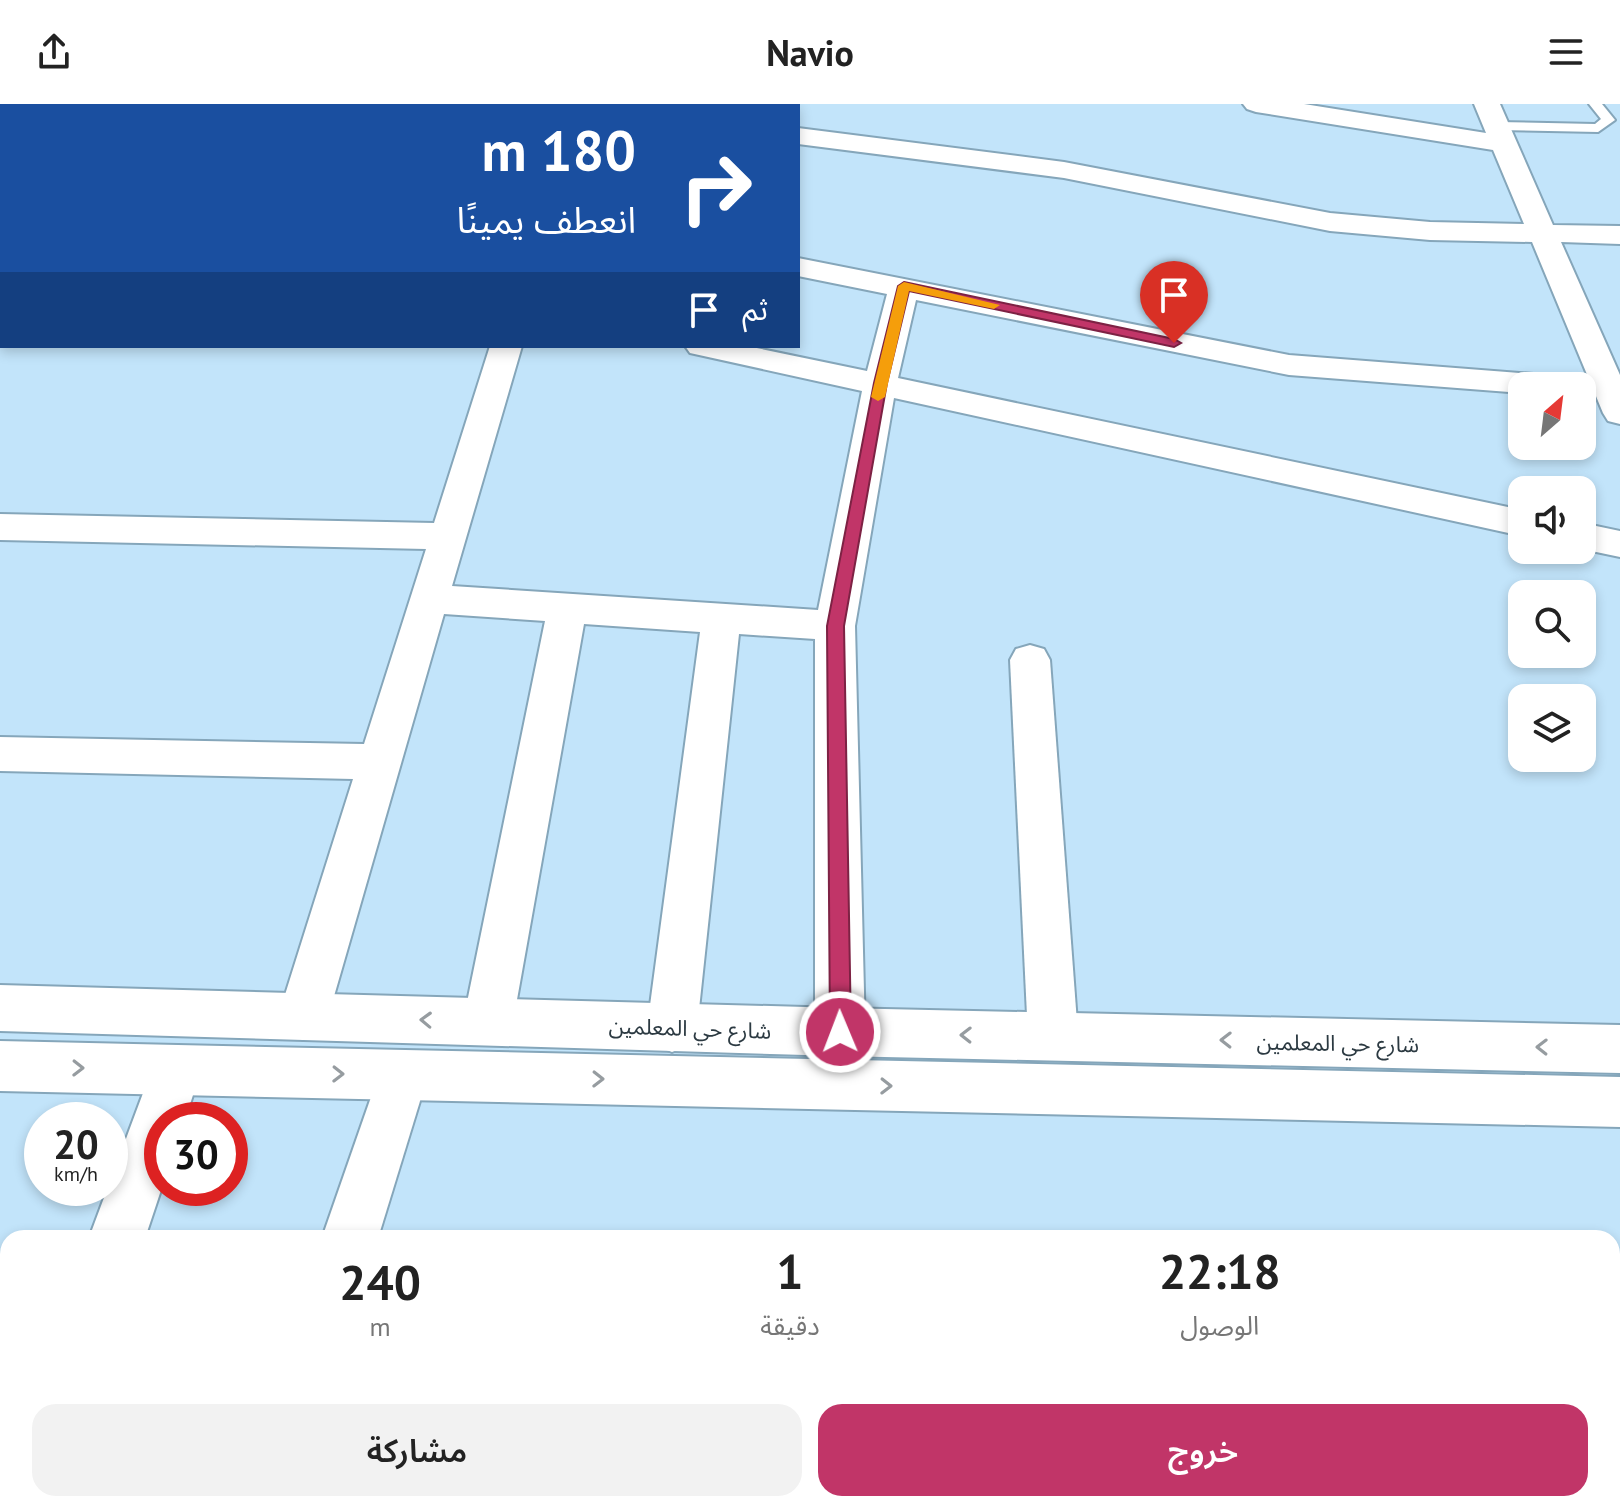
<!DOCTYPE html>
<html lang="ar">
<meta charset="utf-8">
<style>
body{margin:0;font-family:"PT Sans","Noto Sans Arabic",sans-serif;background:#f2f2f2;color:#222;direction:rtl;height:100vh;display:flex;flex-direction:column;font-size:30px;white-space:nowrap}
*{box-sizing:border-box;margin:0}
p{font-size:26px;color:#767676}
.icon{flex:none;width:44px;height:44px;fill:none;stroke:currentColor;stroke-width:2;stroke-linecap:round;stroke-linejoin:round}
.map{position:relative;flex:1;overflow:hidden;direction:ltr}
.sheet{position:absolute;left:0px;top:1126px;width:1620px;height:282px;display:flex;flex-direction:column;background:#fff;border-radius:24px 24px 0 0;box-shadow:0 4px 12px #0003;direction:rtl}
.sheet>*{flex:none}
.hud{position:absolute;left:0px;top:0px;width:800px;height:244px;box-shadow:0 4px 12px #0003;direction:rtl;background:#1a4fa0;color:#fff;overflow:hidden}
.needle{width:52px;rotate:28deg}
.fabs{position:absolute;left:1508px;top:268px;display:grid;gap:16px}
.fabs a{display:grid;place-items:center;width:88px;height:88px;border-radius:16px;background:#fff;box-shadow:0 4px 12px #0003;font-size:40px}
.speed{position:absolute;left:24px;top:998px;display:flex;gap:16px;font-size:40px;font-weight:700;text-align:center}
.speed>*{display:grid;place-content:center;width:104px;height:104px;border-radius:50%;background:#fff;box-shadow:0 4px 12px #0003;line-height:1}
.speed small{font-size:20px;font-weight:400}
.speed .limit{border:12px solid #d22;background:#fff;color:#111}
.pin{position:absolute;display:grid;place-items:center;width:68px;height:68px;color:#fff;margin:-82px -34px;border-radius:50% 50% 50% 0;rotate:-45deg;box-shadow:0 0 8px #0007}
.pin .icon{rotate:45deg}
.me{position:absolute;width:88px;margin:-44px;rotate:359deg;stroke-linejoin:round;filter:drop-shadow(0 0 6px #0008)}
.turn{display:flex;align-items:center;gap:28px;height:168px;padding:0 32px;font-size:36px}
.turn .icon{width:104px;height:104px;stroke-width:2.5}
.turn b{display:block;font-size:56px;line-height:68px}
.then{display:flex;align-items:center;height:76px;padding:0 32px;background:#0003;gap:16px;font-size:30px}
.eta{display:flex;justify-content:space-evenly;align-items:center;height:136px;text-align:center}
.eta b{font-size:48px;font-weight:600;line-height:56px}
.cta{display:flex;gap:16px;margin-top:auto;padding:16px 32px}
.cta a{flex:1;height:92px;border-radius:24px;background:#c13568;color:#fff;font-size:32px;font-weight:600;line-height:92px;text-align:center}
.cta a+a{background:#f2f2f2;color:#222}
header{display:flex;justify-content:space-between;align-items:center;height:104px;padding:0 32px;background:#fff;font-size:36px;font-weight:600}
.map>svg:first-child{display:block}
</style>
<header><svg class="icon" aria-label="menu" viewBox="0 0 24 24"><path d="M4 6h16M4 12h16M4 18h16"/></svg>Navio<svg class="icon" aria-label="share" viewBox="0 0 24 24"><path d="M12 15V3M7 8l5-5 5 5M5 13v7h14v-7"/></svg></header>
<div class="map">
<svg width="1620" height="1407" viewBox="0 0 1620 1407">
<rect width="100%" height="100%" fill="#c2e4fa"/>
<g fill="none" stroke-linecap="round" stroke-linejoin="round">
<g stroke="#85a6ba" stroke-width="4">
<polygon id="service" points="1589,0 1602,0 1615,16 1598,28 1497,26 1490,22 1497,18 1595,20 1601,15"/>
</g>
<g stroke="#85a6ba" stroke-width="4">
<g id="minor">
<polygon points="0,0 12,0 14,2 2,2 0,12"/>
<rect x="374" y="0" width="26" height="2"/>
<polygon points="575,0 601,0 574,2"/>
<polygon points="1243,0 1304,0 1486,29 1474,0 1500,0 1553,121 1620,122 1620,140 1561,138 1620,271 1620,320 1608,317 1603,309 1532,138 1430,136 1330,127 1064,74 798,40 798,24 1064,58 1330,109 1430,118 1524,120 1493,46 1256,8 1247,5"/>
<rect x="0" y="89" width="2" height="17"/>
<polygon points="2,150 2,169 0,170 0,151"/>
<polygon points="798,154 1289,251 1559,272 1571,275 1576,282 1522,282 1522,289 1289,271 916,196 898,274 1522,406 1522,432 894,294 855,522 865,928 858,945 840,952 822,945 815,928 815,535 739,530 697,924 690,941 672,948 654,941 647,924 700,528 584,520 513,918 506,935 488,941 470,935 463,918 545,517 444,510 328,913 320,929 303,936 286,929 278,913 353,675 0,667 0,633 364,640 426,445 0,436 0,410 434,419 490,242 522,242 452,482 818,506 862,287 690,249 685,242 747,242 867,267 887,190 798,172"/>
<polygon points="1582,419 1620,427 1620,453 1582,445"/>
<polygon points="1030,541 1044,545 1050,556 1078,932 1071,949 1053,956 1035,949 1028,932 1010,556 1016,545"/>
<polygon points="176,941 194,949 201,966 185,1016 162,1016 162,1083 145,1134 89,1134 158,949"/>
<polygon points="403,946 421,953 428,971 378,1134 322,1134 385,953"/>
<polygon points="8,1375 8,1400 54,1400 52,1407 0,1407 0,1381"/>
<polygon points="233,1400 295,1400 293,1407 231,1407"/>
</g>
</g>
<g stroke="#85a6ba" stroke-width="4">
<g id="secondary">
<polygon points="0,881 840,904 1620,921 1620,969 840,952 0,927"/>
<polygon points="0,937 1620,973 1620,1023 0,987"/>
</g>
</g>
<use href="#service" fill="#fff" fill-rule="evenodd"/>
<use href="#minor" fill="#fff" fill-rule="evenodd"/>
<use href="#secondary" fill="#fff" fill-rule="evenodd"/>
</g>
<defs><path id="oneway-chevron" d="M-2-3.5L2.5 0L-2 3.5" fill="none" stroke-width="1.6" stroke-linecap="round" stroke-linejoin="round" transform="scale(2)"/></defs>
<g stroke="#969ca0">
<use href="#oneway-chevron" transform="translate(426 916) rotate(-178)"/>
<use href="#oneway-chevron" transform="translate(966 931) rotate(-179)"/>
<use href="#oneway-chevron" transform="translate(1226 936) rotate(-179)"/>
<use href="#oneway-chevron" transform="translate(1542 943) rotate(-179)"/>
<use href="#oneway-chevron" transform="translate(78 964) rotate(1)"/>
<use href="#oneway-chevron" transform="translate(338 970) rotate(1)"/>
<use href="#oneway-chevron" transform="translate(598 975) rotate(1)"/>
<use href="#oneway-chevron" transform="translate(886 982) rotate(1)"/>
</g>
<polygon fill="#c13568" stroke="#7d2244" stroke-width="2" points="904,178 1174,235 1181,239 1174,243 909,187 887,279 844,522 851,928 848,935 840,938 833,935 830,928 827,522 874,279 898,182"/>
<polygon fill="#f59e0b" points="904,178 1000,201 994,205 909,187 885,293 878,297 871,293 898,182"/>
<g text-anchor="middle" stroke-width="6" stroke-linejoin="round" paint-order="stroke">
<g font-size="22" fill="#2c3a42" stroke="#fff">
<text transform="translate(690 924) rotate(2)" y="8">شارع حي المعلمين</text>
<text transform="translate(1338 939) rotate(1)" y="8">شارع حي المعلمين</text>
</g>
</g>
</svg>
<div class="fabs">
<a><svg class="needle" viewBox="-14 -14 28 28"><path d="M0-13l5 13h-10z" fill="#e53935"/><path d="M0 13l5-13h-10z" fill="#767676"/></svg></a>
<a><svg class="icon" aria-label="sound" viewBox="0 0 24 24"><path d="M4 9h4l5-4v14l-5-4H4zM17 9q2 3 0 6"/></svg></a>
<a><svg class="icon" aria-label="search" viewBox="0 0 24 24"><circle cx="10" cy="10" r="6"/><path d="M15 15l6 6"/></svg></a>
<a><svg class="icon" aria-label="layers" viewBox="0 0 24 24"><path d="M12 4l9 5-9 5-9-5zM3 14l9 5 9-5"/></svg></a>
</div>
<div class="speed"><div>20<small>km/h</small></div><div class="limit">30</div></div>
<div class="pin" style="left:1174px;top:239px;background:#d93025"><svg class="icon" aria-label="arrive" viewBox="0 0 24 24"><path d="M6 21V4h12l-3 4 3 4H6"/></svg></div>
<svg class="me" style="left:840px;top:928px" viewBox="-20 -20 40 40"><circle r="17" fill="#c13568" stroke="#fff" stroke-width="3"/><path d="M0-11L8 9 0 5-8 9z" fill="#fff"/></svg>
<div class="hud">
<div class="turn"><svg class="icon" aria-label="right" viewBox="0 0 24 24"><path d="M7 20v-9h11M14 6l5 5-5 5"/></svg><div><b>180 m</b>انعطف يمينًا</div></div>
<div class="then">ثم<svg class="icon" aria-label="arrive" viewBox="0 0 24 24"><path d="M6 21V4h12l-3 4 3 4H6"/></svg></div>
</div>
<section class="sheet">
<div class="eta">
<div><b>22:18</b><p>الوصول</p></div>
<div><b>1</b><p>دقيقة</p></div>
<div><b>240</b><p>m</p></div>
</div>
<div class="cta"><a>خروج</a><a>مشاركة</a></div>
</section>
</div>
